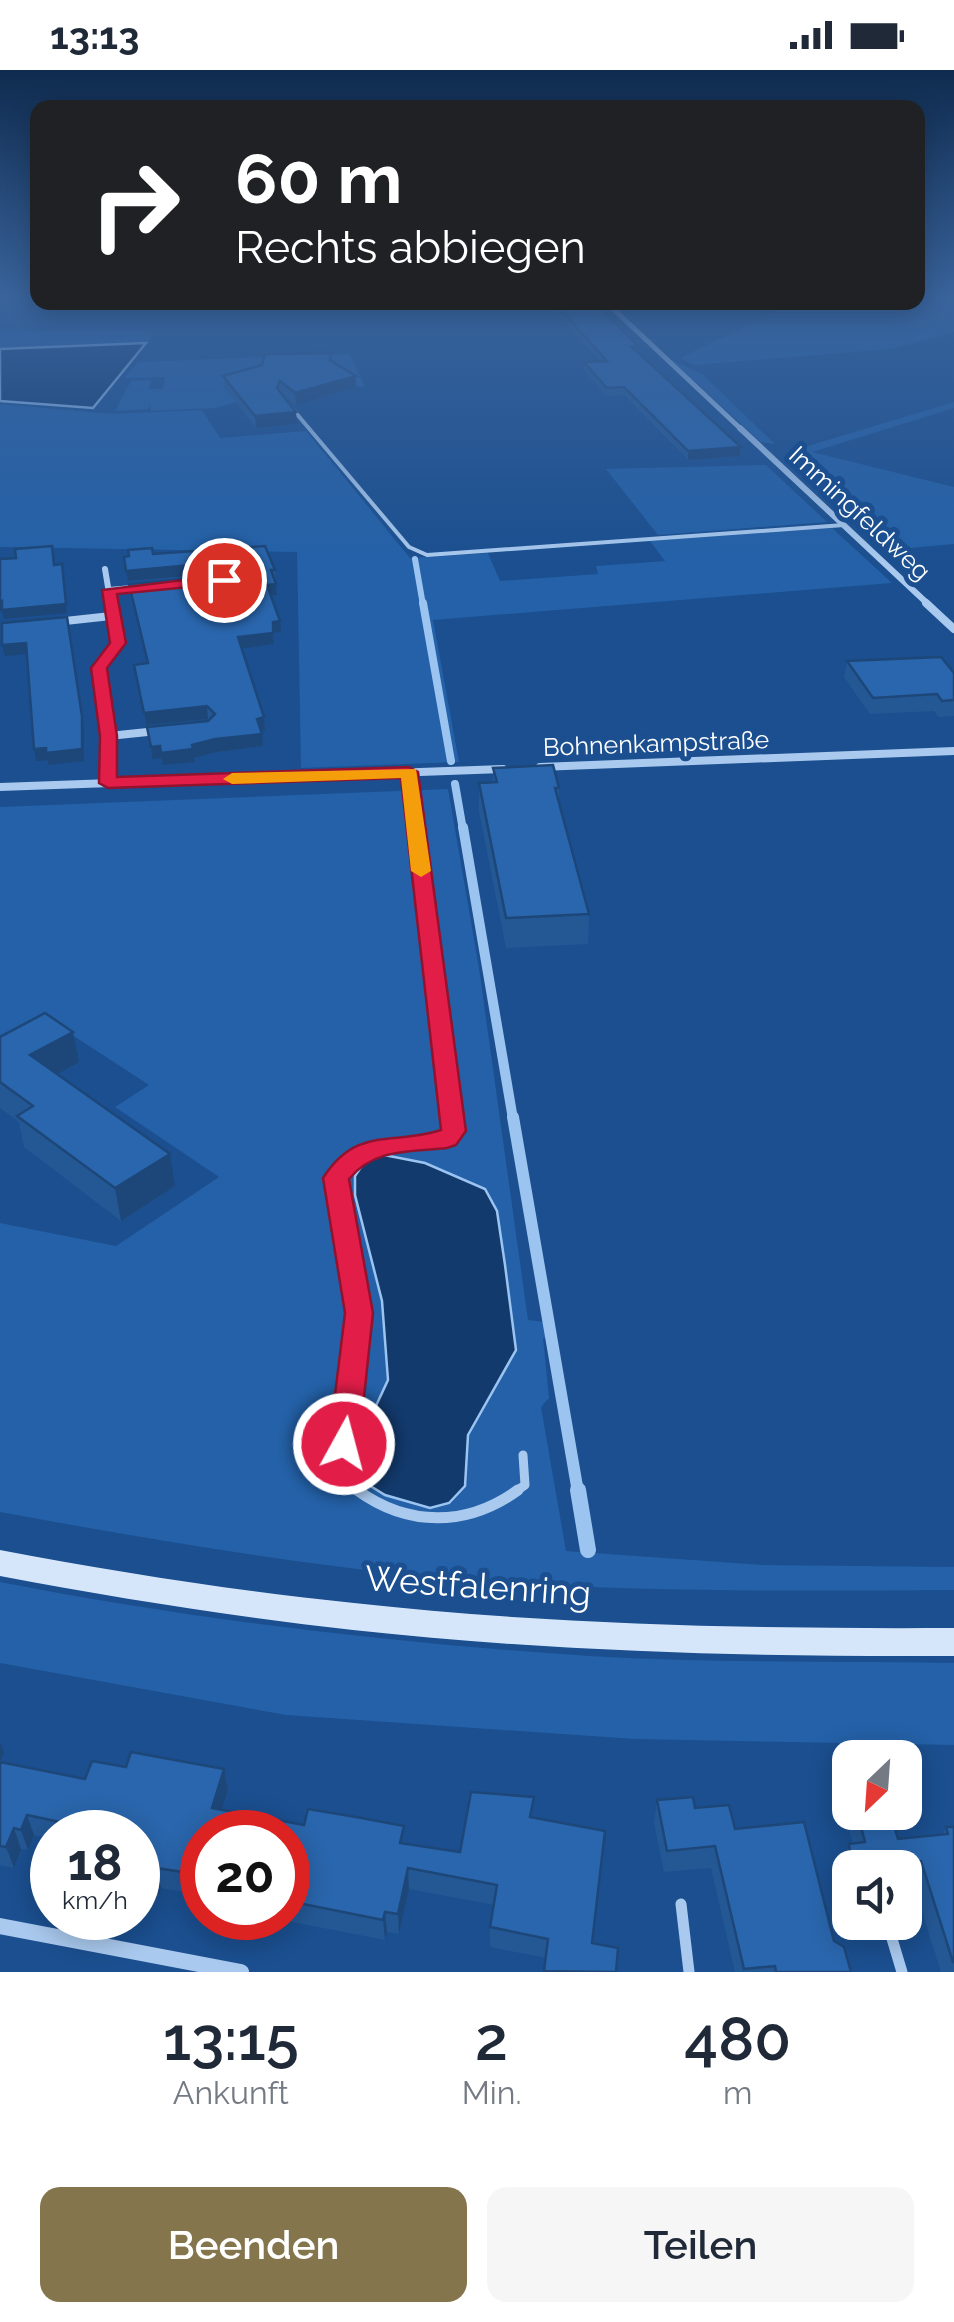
<!DOCTYPE html>
<html lang="de">
<meta charset="utf-8">
<style>
body{margin:0;font-family:Raleway,sans-serif;background:#f6f6f7;color:#1f2937;height:100vh;display:flex;flex-direction:column;font-size:38px;white-space:nowrap}
*{box-sizing:border-box;margin:0}
p{font-size:32px;color:#747a83}
.icon{flex:none;width:55px;height:55px;fill:none;stroke:currentColor;stroke-width:2;stroke-linecap:round;stroke-linejoin:round}
.map{position:relative;height:1902px;overflow:hidden}
.sheet{display:flex;flex-direction:column;background:#fff;flex:1}
.sheet>*{flex:none}
.guide{position:absolute;left:30px;top:30px;width:895px;height:210px;border-radius:20px;box-shadow:0 5px 25px #0003;background:#202124;color:#fff;overflow:hidden}
.needle{width:65px;rotate:205deg}
.tools{position:absolute;left:832px;top:1670px;display:grid;gap:20px}
.tools a{display:grid;place-items:center;width:90px;height:90px;border-radius:20px;background:#fff;box-shadow:0 5px 25px #0003;font-size:50px}
.speed{position:absolute;left:30px;top:1740px;display:flex;gap:20px;font-size:50px;font-weight:700;text-align:center}
.speed>*{display:grid;place-content:center;width:130px;height:130px;border-radius:50%;background:#fff;box-shadow:0 5px 25px #0003;line-height:1}
.speed small{font-size:25px;font-weight:400}
.speed .limit{border:15px solid #d22;background:#fff;color:#111}
.pin{position:absolute;display:grid;place-items:center;width:85px;height:85px;color:#fff;margin:-42px;border:5px solid #fff;border-radius:50%;box-shadow:0 2px 10px #0007}
.me{position:absolute;width:110px;margin:-55px;rotate:7deg;stroke-linejoin:round;filter:drop-shadow(0 0 8px #0008)}
.turn{display:flex;align-items:center;gap:35px;height:210px;padding:0 40px;font-size:45px}
.turn .icon{width:130px;height:130px;stroke-width:2.5}
.turn b{display:block;font-size:70px;line-height:85px}
.eta{display:flex;justify-content:space-evenly;align-items:center;height:170px;text-align:center}
.eta b{font-size:60px;font-weight:600;line-height:70px}
.action{display:flex;gap:20px;margin-top:auto;padding:20px 40px}
.action a{flex:1;height:115px;border-radius:20px;background:#84754c;color:#fff;font-size:40px;font-weight:600;line-height:115px;text-align:center}
.action a+a{background:#f6f6f7;color:#1f2937}
.status{display:flex;justify-content:space-between;align-items:center;height:70px;padding:0 50px;background:#fff;direction:ltr}
.status svg{height:28px;fill:currentColor}
.map>svg:first-child{display:block}
</style>
<div class="status"><b>13:13</b><svg viewBox="0 0 49 12"><path d="M0 12V9h3v3zM5 12V6h3v6zM10 12V3h3v9zM15 12V0h3v12zM26 1h20v11H26zM47 4h2v5h-2z"/></svg></div>
<div class="map">
<svg width="954" height="1902" viewBox="0 0 954 1902">
<rect width="100%" height="100%" fill="#1b4f8f"/>
<g fill="#2461a8">
<polygon points="918,224 954,224 954,262 891,279 693,295 680,288 795,233 918,232"/>
<polygon points="140,260 153,265 146,273 0,279 0,261"/>
<polygon points="350,284 365,317 337,315 270,322 216,338 151,341 150,335 148,339 115,341 131,311 151,310 149,319 163,319 165,307 124,308 138,292"/>
<polygon points="670,289 702,304 775,374 761,372"/>
<polygon points="954,332 954,338 812,382 954,417 954,474 900,479 788,382"/>
<polygon points="0,334 113,344 202,340 220,368 306,361 410,488 488,483 500,511 598,504 596,496 665,491 650,471 832,458 892,513 433,550 459,692 301,698 297,482 0,477"/>
<polygon points="766,395 827,452 658,465 606,399"/>
<path d="M448,719L479,898L528,1250L553,1253L555,1268H543L549,1328L541,1337L566,1481L763,1495L954,1497V1520C767,1521 578,1523 391,1503C260,1488 130,1466 0,1442V1153L116,1176L219,1107L115,1037L149,1015L69,963L0,1002V737Z"/>
<path d="M0,1512C195,1550 391,1573 589,1586C710,1593 833,1591 954,1593V1675L635,1669L286,1645L0,1593Z"/>
</g>
<g fill="#123a6d" stroke="#9cc4f0" stroke-width="2.5">
<polygon points="146,273 93,338 0,331 0,279"/>
<polygon points="379,1084 425,1093 485,1119 497,1141 505,1195 516,1280 468,1365 465,1416 449,1433 430,1438 385,1425 364,1412 358,1398 360,1370 388,1310 382,1231 355,1125 355,1106 365,1091"/>
</g>
<g fill="none" stroke-linecap="round" stroke-linejoin="round">
<polyline stroke="#9cc4f0" stroke-width="6" points="415,489 423,535"/>
<g stroke="#9cc4f0" stroke-width="8">
<polyline points="423,533 451,691"/>
<polyline points="455,714 463,760"/>
</g>
<polyline stroke="#9cc4f0" stroke-width="10" points="463,757 513,1049"/>
<polyline stroke="#9cc4f0" stroke-width="12" points="513,1047 578,1422"/>
<polyline stroke="#9cc4f0" stroke-width="16" points="578,1420 588,1480"/>
<polyline stroke="#a9c9ee" stroke-width="4" points="285,330 409,477 427,485 844,455"/>
<polyline stroke="#a9c9ee" stroke-width="5" points="409,702 416,760"/>
<polyline stroke="#a9c9ee" stroke-width="8" points="416,757 452,1049"/>
<g stroke="#a9c9ee" stroke-width="9">
<polyline points="361,1422 340,1407 359,1243 336,1108 373,1080 447,1070 453,1061 451,1047"/>
<polyline points="515,1422 525,1415 523,1385"/>
</g>
<g stroke="#a9c9ee" stroke-width="11">
<path d="M357,1420C408,1457 467,1457 518,1420"/>
<polyline points="681,1834 689,1902"/>
<polyline points="887,1852 902,1902"/>
</g>
<polyline stroke="#a9c9ee" stroke-width="5" points="606,232 743,361"/>
<g stroke="#a9c9ee" stroke-width="6">
<polyline points="740,358 929,535"/>
<polyline points="105,499 111,535"/>
<polyline points="109,520 143,517"/>
</g>
<g stroke="#a9c9ee" stroke-width="8">
<polyline points="926,533 954,559"/>
<polyline points="56,552 111,546"/>
<polyline points="109,666 157,661"/>
<polyline points="540,697 954,681"/>
<polyline points="108,713 109,666 99,598 118,573 111,533"/>
<polyline points="0,717 503,699"/>
</g>
<polyline stroke="#a9c9ee" stroke-width="16" points="0,1856 241,1902"/>
<path fill="#d6e6fa" fill-rule="evenodd" d="M0,1480C117,1502 235,1521 354,1533C553,1555 754,1559 954,1558V1586C753,1587 553,1582 353,1560C235,1547 117,1528 0,1506Z"/>
</g>
<g fill="#245895">
<polygon points="547,232 606,232 608,235 608,242 604,242 638,276 638,282 741,377 740,386 688,390 624,325 606,326 584,300 584,292 600,292"/>
<polygon points="614,232 680,232 680,239 625,241"/>
<polygon points="331,291 356,306 356,317 296,335 281,323 297,354 256,358 224,317 223,306"/>
<polygon points="153,484 275,500 276,511 275,511 277,525 271,526 281,562 273,563 274,574 242,578 264,647 265,660 261,660 263,676 217,682 194,688 195,692 163,695 162,688 152,689 147,657 210,650 208,649 146,655 134,595 147,593 129,514 225,506 226,504 128,511 124,487"/>
<polygon points="847,591 954,603 954,646 939,647 934,641 870,644 844,607"/>
<polygon points="493,698 559,718 559,734 589,844 588,874 506,878 479,741 479,713 493,712"/>
<polygon points="0,967 79,992 58,1004 175,1116 121,1151 24,1077 19,1052 0,1038"/>
<polygon points="0,1692 85,1709 126,1697 224,1699 228,1720 222,1740 405,1774 460,1782 533,1748 592,1873 616,1902 544,1902 546,1888 490,1877 490,1857 494,1835 409,1819 399,1864 387,1862 385,1870 287,1851 288,1762 202,1762 202,1825 161,1818 159,1826 138,1822 138,1762 52,1762 52,1769 34,1765 28,1780 21,1779 14,1798 0,1795"/>
<polygon points="657,1730 695,1738 735,1759 851,1902 735,1902 711,1798 664,1802 654,1753"/>
<polygon points="854,1742 890,1742 898,1769 943,1764 946,1757 954,1757 954,1902 941,1902 913,1813 905,1814 905,1798 850,1798 850,1819 845,1819 843,1796 849,1774 853,1774 849,1759"/>
</g>
<g fill="#1d4779">
<polygon points="356,306 356,317 296,335 295,323"/>
<polygon points="296,342 297,354 256,358 255,346"/>
<polygon points="741,377 740,386 688,390 688,381"/>
<polygon points="223,492 224,503 128,511 126,501"/>
<polygon points="62,494 67,543 4,549 2,541 0,541 0,532"/>
<polygon points="276,514 277,525 268,526 267,515"/>
<polygon points="67,547 84,657 84,691 48,695 48,690 36,691 34,679 46,678"/>
<polygon points="280,551 281,562 273,563 273,552"/>
<polygon points="273,563 274,574 239,579 238,567"/>
<polygon points="26,573 28,584 5,586 2,575"/>
<polygon points="207,636 208,649 146,655 144,643"/>
<polygon points="264,647 265,660 258,661 257,649"/>
<polygon points="262,664 263,676 217,682 194,688 195,692 163,695 161,683 215,669"/>
<polygon points="160,676 162,688 152,689 151,677"/>
<polygon points="73,962 79,992 37,1016 30,985"/>
<polygon points="170,1084 175,1116 121,1151 115,1118"/>
<polygon points="0,1672 4,1683 0,1692"/>
<polygon points="224,1699 228,1720 216,1759 212,1738"/>
<polygon points="27,1745 34,1765 28,1780 21,1760"/>
<polygon points="14,1758 21,1779 14,1798 6,1777"/>
<polygon points="156,1798 161,1818 159,1826 153,1806"/>
<polygon points="408,1798 409,1819 399,1864 398,1844"/>
<polygon points="385,1842 387,1862 385,1870 383,1850"/>
</g>
<g fill="#2a66ad" stroke="#1d4779" stroke-width="2.5">
<polygon points="554,232 606,232 608,235 597,235 638,276 632,277 741,377 688,381 624,317 607,318 584,292 607,291"/>
<polygon points="331,283 330,290 356,306 295,323 280,311 277,318 296,342 255,346 223,306 262,295 265,284"/>
<polygon points="52,476 54,495 62,494 66,534 2,540 2,531 0,532 0,489 16,488 15,479"/>
<polygon points="265,476 275,500 271,500 276,514 267,515 280,551 273,552 273,563 238,567 264,647 257,649 262,664 215,669 192,675 193,679 161,683 160,676 151,677 147,657 208,651 215,644 207,636 144,643 134,595 148,593 129,514 225,506 231,498 223,492 126,501 124,487 129,486 128,480 152,478 153,484"/>
<polygon points="67,547 82,646 82,679 46,683 46,678 34,679 26,573 2,575 2,553"/>
<polygon points="941,587 954,603 954,630 942,631 937,624 873,628 847,591"/>
<polygon points="553,695 559,718 555,718 589,844 506,848 479,713 497,712 493,698"/>
<polygon points="45,943 73,962 30,985 170,1084 115,1118 17,1046 33,1036 0,1012 0,967"/>
<polygon points="131,1682 224,1699 212,1738 304,1755 308,1739 356,1747 404,1756 400,1773 460,1782 471,1722 534,1727 530,1747 605,1761 592,1873 618,1878 616,1902 544,1901 548,1869 490,1857 497,1815 408,1798 398,1844 385,1842 383,1850 288,1831 288,1762 202,1762 202,1805 156,1798 153,1806 138,1803 138,1762 101,1762 102,1761 27,1745 21,1760 14,1758 6,1777 0,1776 0,1692 85,1709 92,1691 126,1697"/>
<polygon points="693,1727 695,1738 729,1735 735,1759 804,1752 834,1871 844,1877 851,1902 776,1902 775,1896 744,1899 715,1776 667,1781 657,1730"/>
<polygon points="857,1742 890,1742 898,1769 948,1764 946,1757 954,1757 954,1892 953,1892 921,1791 852,1798 849,1774 865,1772"/>
</g>
<linearGradient id="sky" x2="0" y2="1"><stop stop-color="#0f2b4f"/><stop offset="0.46" stop-color="#39639b"/><stop offset="1" stop-color="#39639b" stop-opacity="0"/></linearGradient>
<rect width="954" height="491" fill="url(#sky)"/>
<path fill="#e11d48" stroke="#92132f" stroke-width="2.5" d="M224,505L230,513L117,524L126,573L107,598L117,666V707L409,697L418,702L466,1061L456,1075L447,1078C410,1082 374,1078 349,1109L373,1243L359,1374L355,1383L344,1387L333,1383L329,1374L345,1243L323,1108C357,1055 392,1076 441,1060L401,708L108,718L99,713L100,666L91,598L110,573L102,520Z"/>
<polygon fill="#f59e0b" points="416,699 431,801 421,807 411,801 401,708 232,714 223,709 232,703"/>
<g text-anchor="middle" stroke-width="10" stroke-linejoin="round" paint-order="stroke">
<g font-size="25" fill="#fff" stroke="#1b4f8f">
<text transform="translate(860 443) rotate(43)" y="9">Immingfeldweg</text>
<text transform="translate(656 673) rotate(-2)" y="9">Bohnenkampstraße</text>
</g>
<g font-size="35" fill="#fff" stroke="#1b4f8f">
<text transform="translate(478 1516) rotate(4)" y="12">Westfalenring</text>
</g>
</g>
</svg>
<div class="tools">
<a><svg class="needle" viewBox="-14 -14 28 28"><path d="M0-13l5 13h-10z" fill="#e53935"/><path d="M0 13l5-13h-10z" fill="#747a83"/></svg></a>
<a><svg class="icon" aria-label="sound" viewBox="0 0 24 24"><path d="M4 9h4l5-4v14l-5-4H4zM17 9q2 3 0 6"/></svg></a>
</div>
<div class="speed"><div>18<small>km/h</small></div><div class="limit">20</div></div>
<div class="pin" style="left:224px;top:510px;background:#d93025"><svg class="icon" aria-label="arrive" viewBox="0 0 24 24"><path d="M6 21V4h12l-3 4 3 4H6"/></svg></div>
<svg class="me" style="left:344px;top:1374px" viewBox="-20 -20 40 40"><circle r="17" fill="#e11d48" stroke="#fff" stroke-width="3"/><path d="M0-11L8 9 0 5-8 9z" fill="#fff"/></svg>
<div class="guide">
<div class="turn"><svg class="icon" aria-label="right" viewBox="0 0 24 24"><path d="M7 20v-9h11M14 6l5 5-5 5"/></svg><div><b>60 m</b>Rechts abbiegen</div></div>
</div>
</div>
<section class="sheet">
<div class="eta">
<div><b>13:15</b><p>Ankunft</p></div>
<div><b>2</b><p>Min.</p></div>
<div><b>480</b><p>m</p></div>
</div>
<div class="action"><a>Beenden</a><a>Teilen</a></div>
</section>
